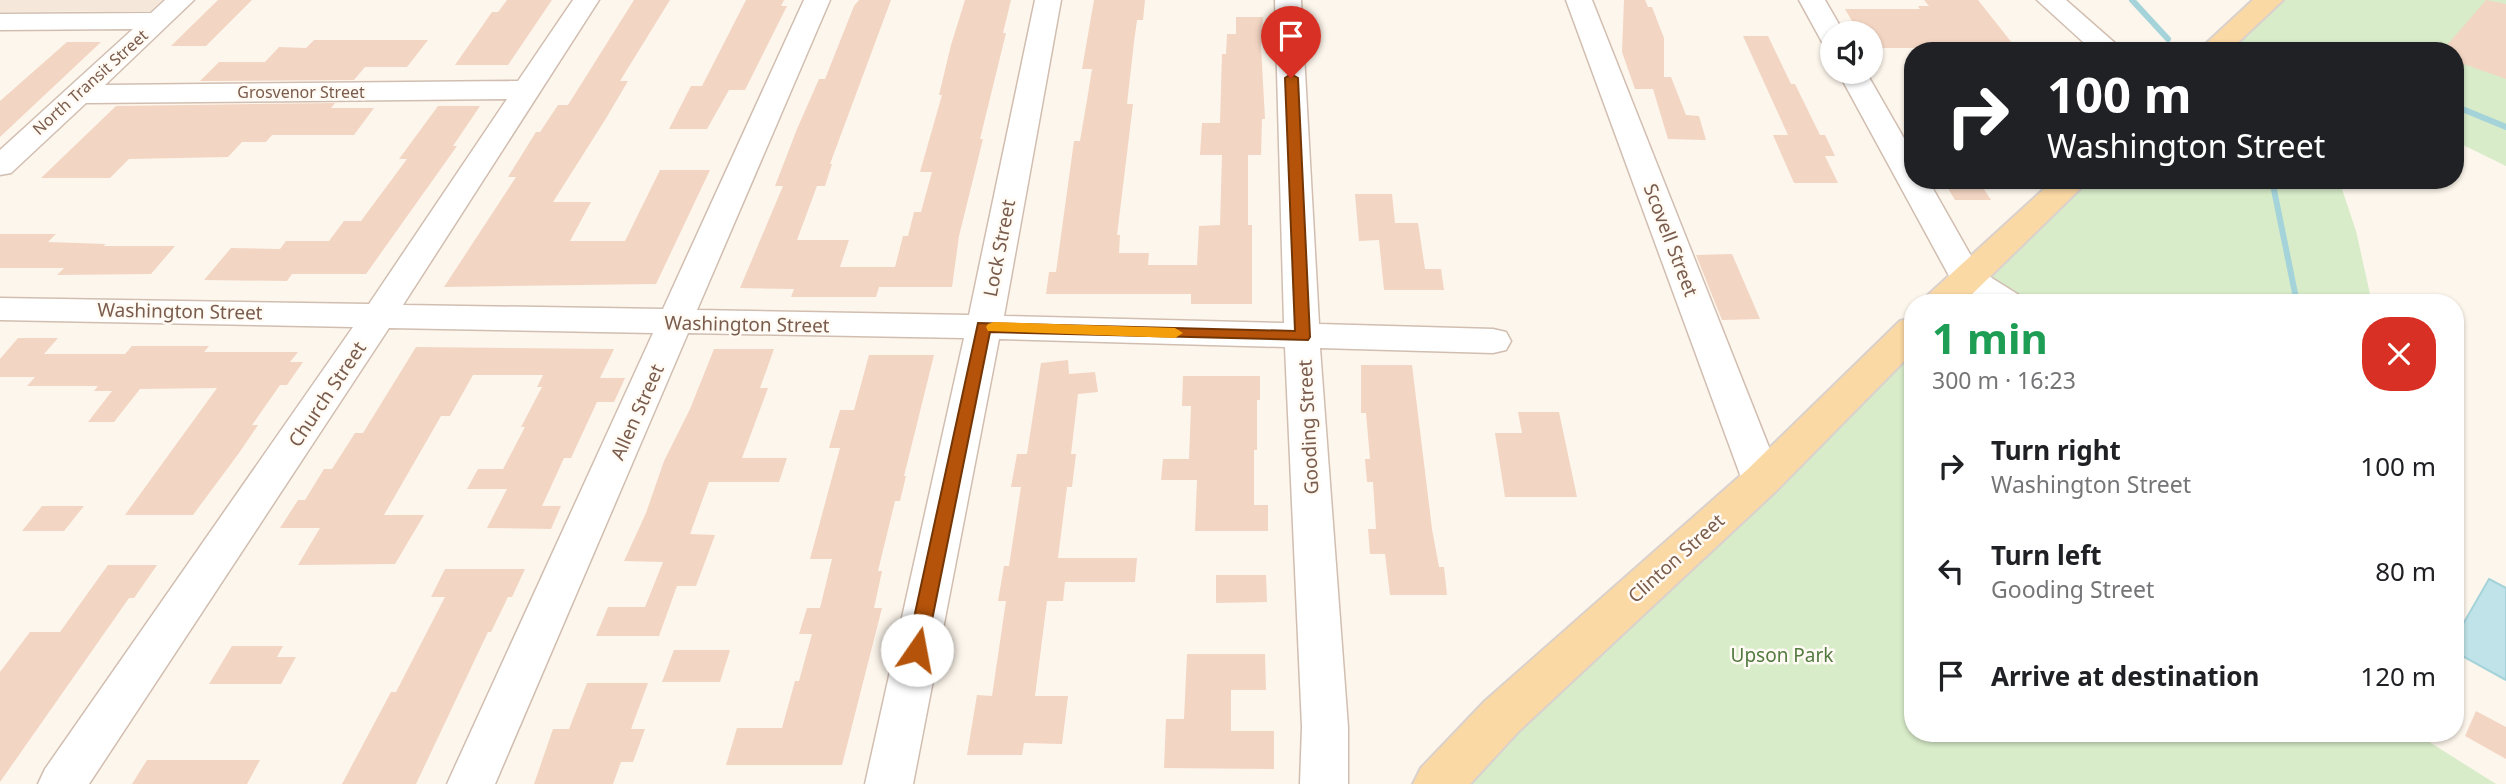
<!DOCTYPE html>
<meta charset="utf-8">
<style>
body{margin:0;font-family:"Noto Sans",sans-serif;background:#f6f6f6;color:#202124;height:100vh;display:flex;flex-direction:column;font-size:26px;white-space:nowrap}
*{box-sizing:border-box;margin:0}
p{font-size:23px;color:#757577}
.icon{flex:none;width:38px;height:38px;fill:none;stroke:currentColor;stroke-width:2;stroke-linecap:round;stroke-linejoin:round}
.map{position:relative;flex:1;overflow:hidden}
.drawer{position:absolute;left:1904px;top:294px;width:560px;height:448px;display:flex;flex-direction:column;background:#fff;border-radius:28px;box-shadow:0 2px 5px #0004}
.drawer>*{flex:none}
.hud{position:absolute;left:1904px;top:42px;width:560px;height:147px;border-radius:28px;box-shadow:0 2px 5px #0004;background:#202124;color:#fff;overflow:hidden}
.controls{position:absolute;left:1820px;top:21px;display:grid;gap:14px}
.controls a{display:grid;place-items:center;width:63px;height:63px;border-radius:50%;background:#fff;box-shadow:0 2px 5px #0004;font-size:35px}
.pin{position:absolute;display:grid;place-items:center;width:60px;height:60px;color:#fff;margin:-72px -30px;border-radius:50% 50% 50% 0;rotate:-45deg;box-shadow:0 0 7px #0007}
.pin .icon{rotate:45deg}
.me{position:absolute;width:77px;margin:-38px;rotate:12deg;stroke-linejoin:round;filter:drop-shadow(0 0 5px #0008)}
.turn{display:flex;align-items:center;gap:24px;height:147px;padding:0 28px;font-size:32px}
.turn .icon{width:91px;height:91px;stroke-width:2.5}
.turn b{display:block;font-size:49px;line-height:60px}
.round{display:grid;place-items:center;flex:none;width:74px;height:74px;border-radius:28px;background:#f6f6f6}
.summary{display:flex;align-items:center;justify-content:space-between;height:119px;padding:0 28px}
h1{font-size:42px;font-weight:700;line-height:52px;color:#1e9e55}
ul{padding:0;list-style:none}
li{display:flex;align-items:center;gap:21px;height:105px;padding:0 28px}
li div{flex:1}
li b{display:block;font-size:26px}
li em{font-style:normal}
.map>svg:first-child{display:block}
</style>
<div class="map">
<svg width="2506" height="784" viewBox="0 0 2506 784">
<rect width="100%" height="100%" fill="#fdf6ec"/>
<polygon fill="#f5e8da" points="0,0 162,0 151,11 0,12"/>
<g fill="#d8ecc9">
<polygon points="2269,0 2506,0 2506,166 2455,141 2455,51 2213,51"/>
<polygon points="2081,180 2339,180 2356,231 2372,303 1956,303"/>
<polygon points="1913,345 1913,733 2415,733 2496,784 1472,784 1483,767"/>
</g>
<polygon fill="#bfe3e8" stroke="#a5d3da" stroke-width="2" points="2489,579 2506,588 2506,680 2455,652 2455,638"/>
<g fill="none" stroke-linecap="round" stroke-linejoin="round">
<g stroke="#a5d3da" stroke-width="6">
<polyline points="2132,0 2168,39"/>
<polyline points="2455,106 2506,127"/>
<polyline points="2272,180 2297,303"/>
</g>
</g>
<g fill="#f3d5c3">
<polygon points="218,0 252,0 206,46 171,46"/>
<polygon points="507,0 552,0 508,65 455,65 492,12 498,12"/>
<polygon points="634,0 670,0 620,81 628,81 605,120 553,202 591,202 570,241 625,241 660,170 710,170 656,284 444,287 516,177 508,177 536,132 540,132 558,105 568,105"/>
<polygon points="746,0 784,0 781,6 787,6 745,90 729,90 707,129 669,129 691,86 702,86"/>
<polygon points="859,0 891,0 830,164 832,164 825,186 817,186 797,240 849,240 840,267 895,267 903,236 908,236 914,212 921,212 932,172 920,172 942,95 939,95 951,45 965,0 1011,0 1003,33 1006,33 980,139 983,139 959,236 952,287 879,287 876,297 791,297 794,289 740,288 783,186 775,186 797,129 819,79 825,79 854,6"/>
<polygon points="1094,0 1145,0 1143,20 1137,20 1134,42 1127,104 1133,104 1117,235 1120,235 1119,253 1149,253 1148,265 1197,265 1199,226 1220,225 1222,155 1200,155 1202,123 1220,123 1222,54 1226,54 1227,34 1236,34 1236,17 1263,17 1261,46 1265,119 1262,119 1261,155 1248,155 1248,225 1252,225 1252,304 1191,304 1191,294 1046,294 1049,272 1056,272 1074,141 1080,141 1088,94 1092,69 1082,69"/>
<polygon points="1624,0 1645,0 1648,7 1652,7 1664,38 1664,77 1671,77 1686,115 1699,116 1706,140 1668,139 1653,89 1635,89 1622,52"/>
<polygon points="1924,0 1978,0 2016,48 1871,48 1871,33 1859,33 1845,9 1920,9 1918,6 1929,6"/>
<polygon points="2486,0 2506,4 2506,79 2455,61 2455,51 2442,51"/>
<polygon points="1743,36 1768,36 1791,84 1795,84 1820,135 1825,135 1835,156 1825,156 1838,183 1794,183 1773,135 1788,135"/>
<polygon points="314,40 428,40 407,67 365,67 354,80 200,81 219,62 265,62 279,47 306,48"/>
<polygon points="67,42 101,42 0,137 0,101"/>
<polygon points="335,103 331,108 374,108 354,135 272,135 266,142 242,142 228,157 129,159 110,178 41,178 116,106"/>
<polygon points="438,106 480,106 453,146 457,146 366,274 292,274 287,281 204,280 231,248 280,249 286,241 329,241 344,221 361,221 407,159 399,159"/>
<polygon points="1943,180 1978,180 1991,200 1955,200"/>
<polygon points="1355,194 1392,194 1395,223 1418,223 1425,269 1441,269 1444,290 1384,290 1379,240 1359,241"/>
<polygon points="0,234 56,234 48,242 106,244 103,246 175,246 151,274 57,275 64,268 0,268"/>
<polygon points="1732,254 1760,319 1722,320 1696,255"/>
<polygon points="18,338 58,338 44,354 125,354 132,346 209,346 204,352 298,352 290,362 303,362 287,385 280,385 252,425 258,425 239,453 193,515 125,515 217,388 140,389 114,422 88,422 112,391 94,391 98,386 27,386 35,377 0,377 0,359"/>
<polygon points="416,347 614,349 600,378 625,378 614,402 597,402 571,458 564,458 542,506 561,506 551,529 487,528 507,489 467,489 478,469 503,469 525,427 521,427 542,387 537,387 543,375 473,375 450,416 441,416 384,515 424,515 395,564 298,565 320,528 280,528 298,500 305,500 324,469 332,469 355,433 363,433"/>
<polygon points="714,349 774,349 760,388 768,388 742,458 787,458 779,482 709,482 690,534 715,535 696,586 677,586 659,636 596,636 608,607 645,607 663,562 624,561 646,513 664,461 690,409"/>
<polygon points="869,355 934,355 904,476 906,476 900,501 895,501 878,571 882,571 874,608 882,608 842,765 726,765 737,728 782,728 795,681 799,681 812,634 799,634 807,608 820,608 832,559 810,559 840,448 829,448 840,410 854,410"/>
<polygon points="1068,360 1069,374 1095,372 1098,392 1078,394 1071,454 1076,454 1072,487 1067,487 1058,558 1137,558 1135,582 1065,582 1063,601 1047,601 1035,696 1068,696 1062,744 1024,743 1022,755 967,755 977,695 992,696 1006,601 998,601 1004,566 1009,566 1021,487 1011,487 1017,454 1027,454 1041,363"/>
<polygon points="1361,365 1412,365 1432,529 1439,567 1444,567 1447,595 1390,595 1385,554 1370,554 1368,529 1376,529 1373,482 1367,482 1365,459 1370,459 1366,413 1361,413"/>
<polygon points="1183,376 1260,376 1260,400 1257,400 1257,450 1254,450 1254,505 1268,505 1268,531 1195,531 1197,480 1161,480 1163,459 1189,459 1191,406 1182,406"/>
<polygon points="1518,412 1559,412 1577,497 1505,497 1495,433 1522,433"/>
<polygon points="42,506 84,506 64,531 22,531"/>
<polygon points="108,565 157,565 134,598 129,598 0,782 0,672 30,632 60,632"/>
<polygon points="445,569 525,569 512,597 508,597 491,632 488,632 416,784 342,784 391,692 396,692 445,597 431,597"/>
<polygon points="1216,575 1266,575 1267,602 1216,603"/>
<polygon points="232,646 283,646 277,657 296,657 281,684 209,684"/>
<polygon points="674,650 730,650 720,682 662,682"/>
<polygon points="1187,654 1265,654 1266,690 1231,690 1231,731 1274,731 1274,769 1164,768 1166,719 1184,719"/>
<polygon points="587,683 648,683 631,729 645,729 633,762 621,762 613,784 534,784 553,729 569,729"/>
<polygon points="2476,711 2506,727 2506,759 2465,736"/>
<polygon points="147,760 260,760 247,784 132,784"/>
</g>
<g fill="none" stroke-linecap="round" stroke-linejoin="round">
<g stroke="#d1beb0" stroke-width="3">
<g id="minor">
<polygon points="165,0 194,0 105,85 518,81 573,0 599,0 403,305 663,309 804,0 830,0 697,310 969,315 1035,0 1061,0 1004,316 1284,323 1275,0 1301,0 1319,324 1493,329 1506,332 1511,341 1506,350 1493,353 1320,348 1348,727 1348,784 1300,784 1302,727 1285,347 999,339 913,784 865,784 964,338 688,333 495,784 447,784 653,333 389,328 89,784 38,784 45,769 353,327 0,320 0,298 369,304 507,99 86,103 11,173 0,175 0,150 133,29 0,30 0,14 151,13"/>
<polygon points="1566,0 1592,0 1782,480 1776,490 1762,495 1748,490 1742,480"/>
<polygon points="1799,0 1825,0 1844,33 1832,33 1832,44 1822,42"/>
<polygon points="2037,0 2066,0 2124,51 2093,51"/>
<polygon points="1838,72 1866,72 1913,154 1913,180 1928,180 1979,270 2019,295 2024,303 1982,303 1954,285"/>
</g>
</g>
<g stroke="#dad1cd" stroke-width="4">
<g id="major">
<polygon points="2253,0 2283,0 2229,51 2198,51"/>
<polygon points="2054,180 2089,180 1963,303 1923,303 1928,295"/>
<polygon points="1913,318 1913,352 1776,491 1519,731 1470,784 1413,784 1421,768 1485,701 1748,469 1900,321"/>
</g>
</g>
<use href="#minor" fill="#fff" fill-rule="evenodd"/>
<use href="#major" fill="#fbd9a5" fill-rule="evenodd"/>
</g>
<polygon fill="#b45309" stroke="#753606" stroke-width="2" points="1291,74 1298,78 1310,337 1308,340 990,332 926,650 923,655 917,657 910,655 907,650 978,323 1295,331 1285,78"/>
<polygon fill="#f59e0b" points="994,322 1175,328 1183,333 1175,338 988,331 986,327 988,324"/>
<g text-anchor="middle" stroke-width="5" stroke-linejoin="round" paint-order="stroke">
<g font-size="16" fill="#7a5c4d" stroke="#fffaf3">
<text transform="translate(90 82) rotate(-42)" y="6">North Transit Street</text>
<text x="301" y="98">Grosvenor Street</text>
</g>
<g font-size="19" fill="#7a5c4d" stroke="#fffaf3">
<text transform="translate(1671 240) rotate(69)" y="7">Scovell Street</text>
<text transform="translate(999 248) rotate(-79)" y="7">Lock Street</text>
<text transform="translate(180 311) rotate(1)" y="7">Washington Street</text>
<text transform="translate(747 324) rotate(1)" y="7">Washington Street</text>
<text transform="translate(327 394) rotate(-56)" y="7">Church Street</text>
<text transform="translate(637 412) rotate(-66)" y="7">Allen Street</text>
<text transform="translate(1308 427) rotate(-93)" y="7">Gooding Street</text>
<text transform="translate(1676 558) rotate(-42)" y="7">Clinton Street</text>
</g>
<g font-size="19" fill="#537a41" stroke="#fffaf3">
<text x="1782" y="662">Upson Park</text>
</g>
</g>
</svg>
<div class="controls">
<a><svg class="icon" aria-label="sound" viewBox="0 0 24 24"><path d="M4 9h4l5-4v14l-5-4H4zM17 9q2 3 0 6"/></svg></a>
</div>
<div class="pin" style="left:1291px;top:78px;background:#d93025"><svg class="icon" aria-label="arrive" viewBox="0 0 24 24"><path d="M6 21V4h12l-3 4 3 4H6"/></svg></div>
<svg class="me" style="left:917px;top:650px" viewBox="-20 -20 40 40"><circle r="19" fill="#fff"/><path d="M0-13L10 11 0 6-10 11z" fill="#b45309"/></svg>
<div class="hud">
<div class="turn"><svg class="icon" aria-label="right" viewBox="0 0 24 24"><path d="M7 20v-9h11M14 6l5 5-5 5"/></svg><div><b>100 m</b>Washington Street</div></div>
</div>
<section class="drawer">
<div class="summary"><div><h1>1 min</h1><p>300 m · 16:23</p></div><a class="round" style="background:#d93025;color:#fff"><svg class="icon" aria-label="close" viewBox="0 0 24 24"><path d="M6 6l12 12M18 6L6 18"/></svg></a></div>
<ul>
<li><svg class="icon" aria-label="right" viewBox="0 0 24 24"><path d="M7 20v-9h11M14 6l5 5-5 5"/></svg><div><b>Turn right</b><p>Washington Street</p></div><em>100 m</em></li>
<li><svg class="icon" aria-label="left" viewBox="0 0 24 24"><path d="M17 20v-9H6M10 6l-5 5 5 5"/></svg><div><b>Turn left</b><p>Gooding Street</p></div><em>80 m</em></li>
<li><svg class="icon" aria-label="arrive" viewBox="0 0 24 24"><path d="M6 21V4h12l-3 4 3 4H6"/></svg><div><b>Arrive at destination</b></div><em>120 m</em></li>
</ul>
</section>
</div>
